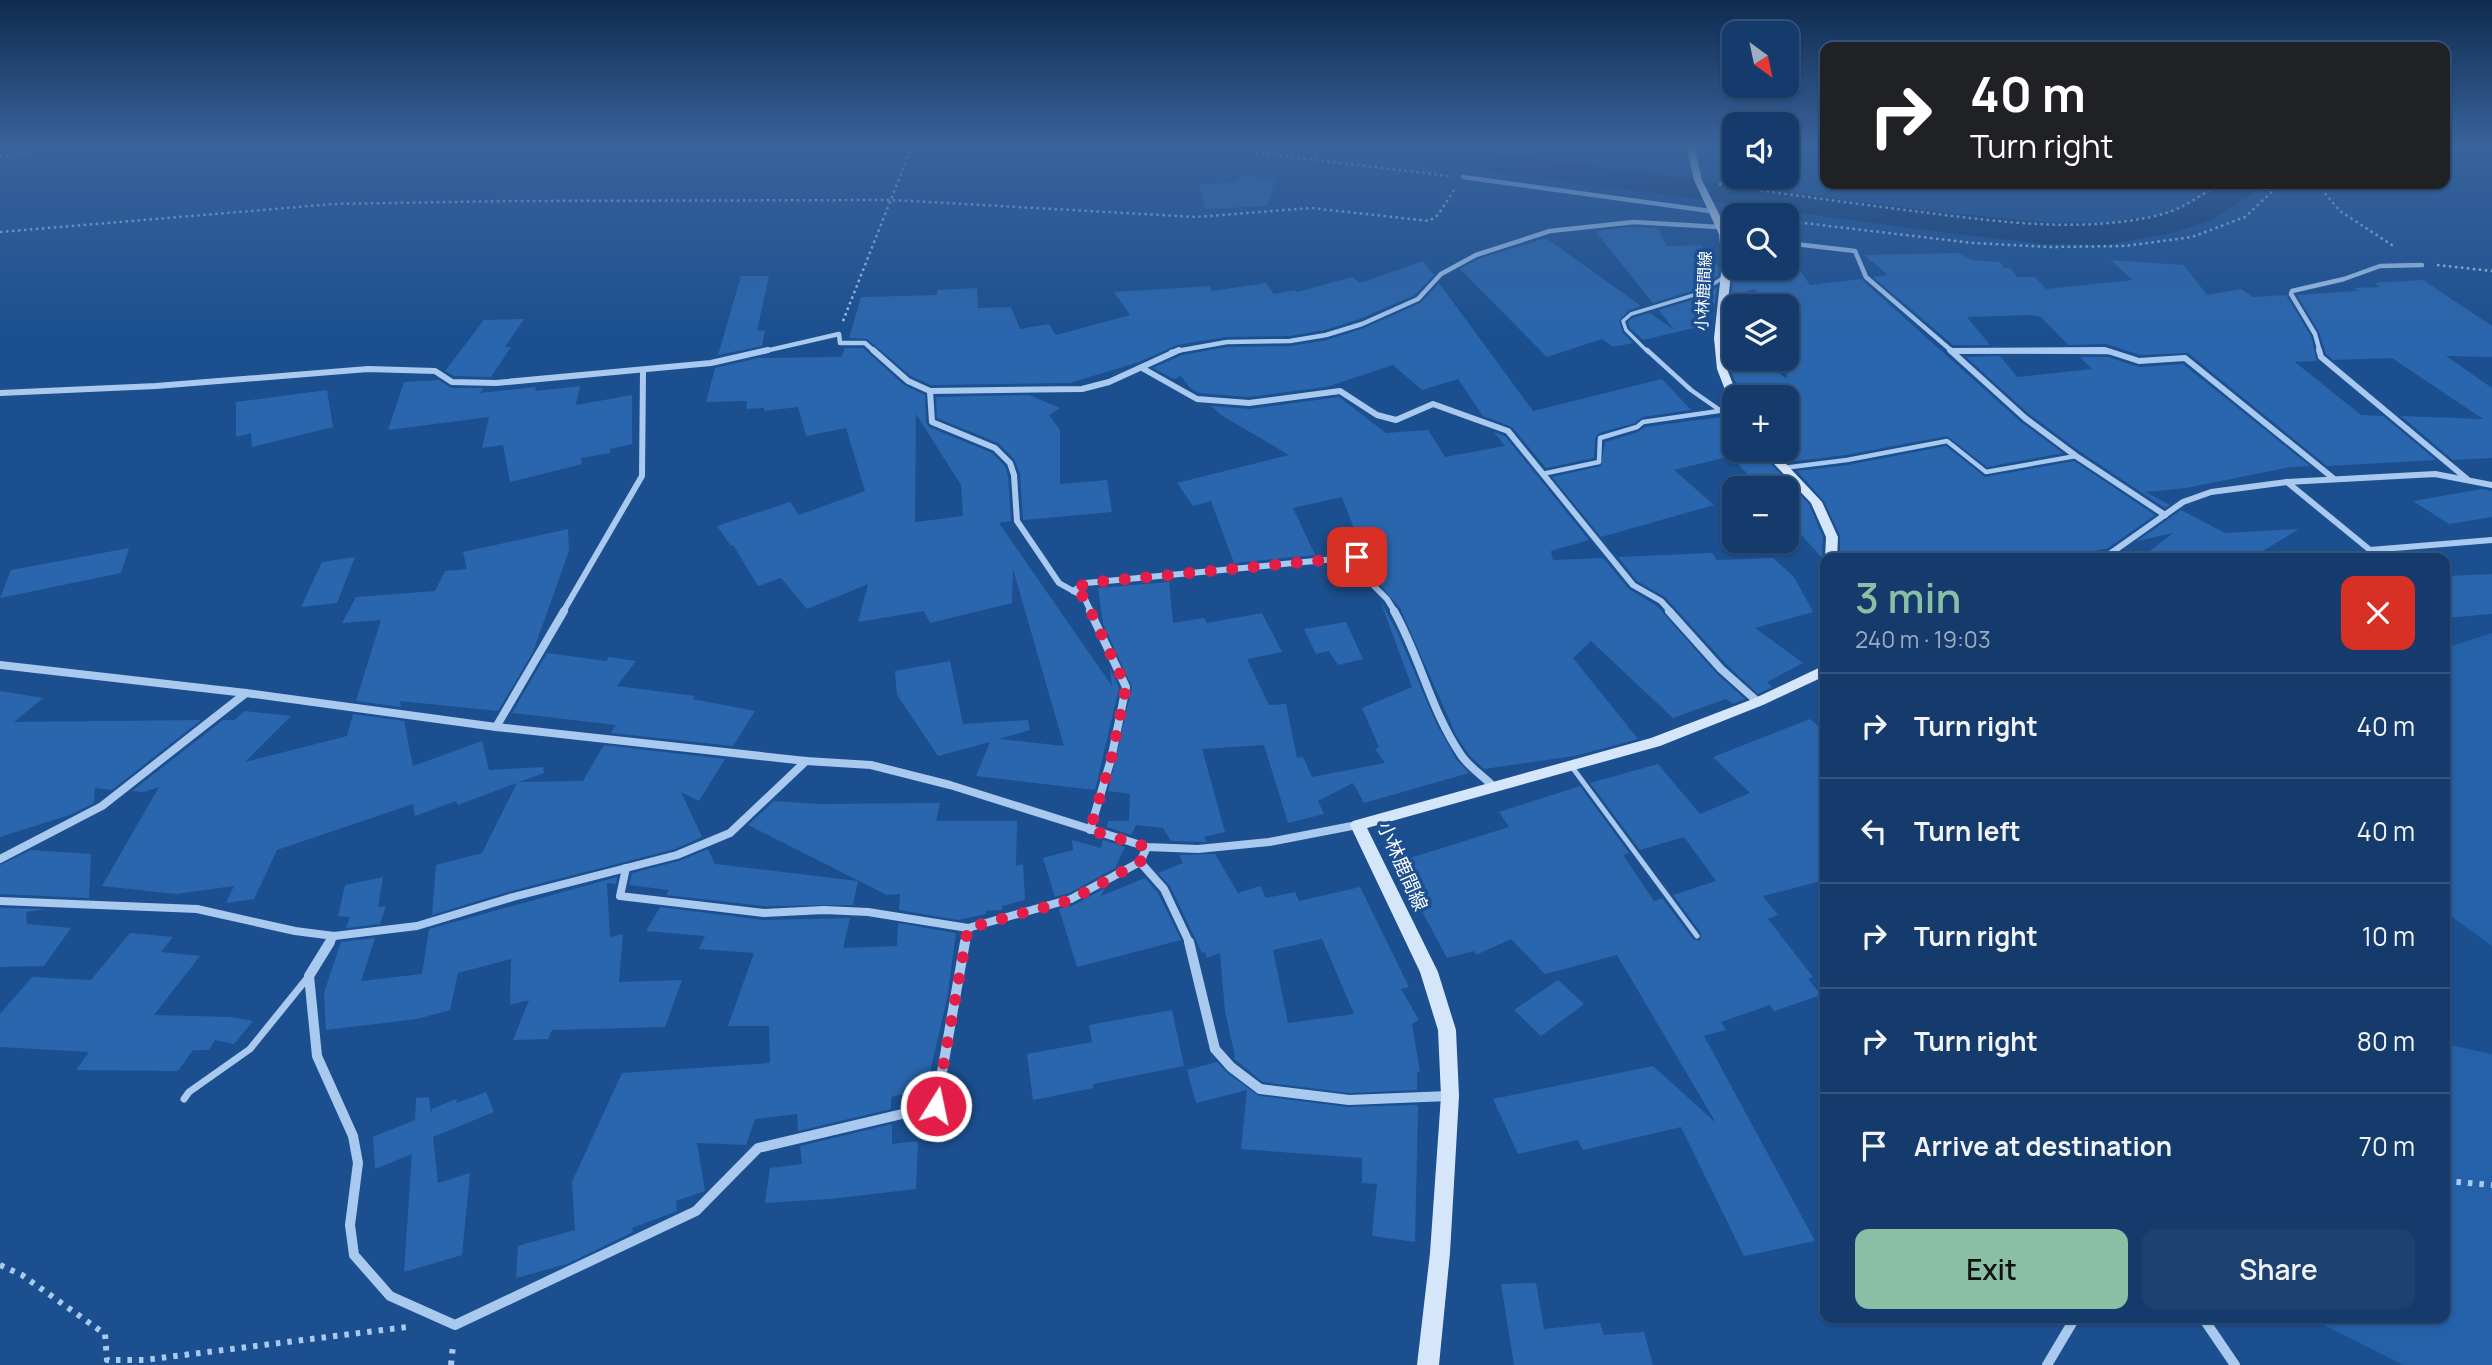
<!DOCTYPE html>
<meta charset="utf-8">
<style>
body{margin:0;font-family:Manrope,"Noto Sans JP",sans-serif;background:#1d4271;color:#f1f3f6;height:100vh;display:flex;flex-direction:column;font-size:26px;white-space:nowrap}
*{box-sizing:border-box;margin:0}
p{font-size:23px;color:#9dadc1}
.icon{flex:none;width:38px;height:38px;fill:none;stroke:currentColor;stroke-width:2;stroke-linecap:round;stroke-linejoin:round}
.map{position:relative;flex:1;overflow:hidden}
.panel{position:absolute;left:1820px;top:553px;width:630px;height:770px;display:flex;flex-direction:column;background:#143b6b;border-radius:14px;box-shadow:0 2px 5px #0004,0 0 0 2px #33557e}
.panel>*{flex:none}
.banner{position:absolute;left:1820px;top:42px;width:630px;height:147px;border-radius:14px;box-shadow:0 2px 5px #0004,0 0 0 2px #33557e;background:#202124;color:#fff;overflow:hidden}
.needle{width:46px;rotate:147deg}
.controls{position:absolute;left:1722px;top:21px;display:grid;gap:14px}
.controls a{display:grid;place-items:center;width:77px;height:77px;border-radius:14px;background:#143b6b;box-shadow:0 2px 5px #0004,0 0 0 2px #33557e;font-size:35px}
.pin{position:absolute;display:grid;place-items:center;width:60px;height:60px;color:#fff;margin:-30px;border-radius:14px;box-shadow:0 4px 10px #0006}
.me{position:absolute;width:77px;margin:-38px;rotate:10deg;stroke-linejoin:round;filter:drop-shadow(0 0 5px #0008)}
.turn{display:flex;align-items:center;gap:24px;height:147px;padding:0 35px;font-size:32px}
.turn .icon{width:91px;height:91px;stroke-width:2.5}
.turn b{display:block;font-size:49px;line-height:60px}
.round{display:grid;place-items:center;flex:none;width:74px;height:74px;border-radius:14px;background:#1d4271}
.summary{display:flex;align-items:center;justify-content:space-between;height:119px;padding:0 35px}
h1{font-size:42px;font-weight:600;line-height:52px;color:#8abfa5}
.primary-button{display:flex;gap:14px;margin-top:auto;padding:14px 35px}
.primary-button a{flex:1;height:80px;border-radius:14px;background:#8abfa5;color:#111;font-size:28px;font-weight:600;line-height:80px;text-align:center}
.primary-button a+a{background:#1d4271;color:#f1f3f6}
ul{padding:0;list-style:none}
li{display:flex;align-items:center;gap:21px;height:105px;padding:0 35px;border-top:2px solid #33557e}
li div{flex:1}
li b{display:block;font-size:26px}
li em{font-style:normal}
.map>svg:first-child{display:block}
</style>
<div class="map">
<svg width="2492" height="1365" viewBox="0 0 2492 1365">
<rect width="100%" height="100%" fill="#1b4f8f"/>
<g fill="#2461a8">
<polygon points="2492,633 2492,946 2445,912 2445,648"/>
<polygon points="2445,1044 2492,1054 2492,1365 2403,1365 2310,1318 2445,1318"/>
</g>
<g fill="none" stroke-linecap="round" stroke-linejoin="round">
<polygon fill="#123a6d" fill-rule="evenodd" points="1355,146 1443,146 1940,212 2044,222 2105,223 2159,215 2183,208 2223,184 2258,184 2252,195 2207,222 2176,232 2105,245 2044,244 1940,232 1371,155 1360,153"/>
</g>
<g fill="#2a66ad" fill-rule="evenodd">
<polygon points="1240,176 1276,178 1267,206 1205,209 1199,185 1237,182"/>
<polygon points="1630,227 1659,228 1666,246 1700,245 1719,267 1718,276 1695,290 1653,303 1595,231"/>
<polygon points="1546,238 1641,306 1629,310 1619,321 1623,333 1633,343 1613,347 1602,339 1547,357 1460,269 1478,259"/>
<polygon points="1787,252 1810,285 1861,279 2021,422 2063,453 1987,467 1947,436 1846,455 1788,462 1776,450 1787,450 1787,397 1752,397 1734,380 1729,359 1759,359 1787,379 1787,334 1792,333 1787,327 1787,297 1762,298 1754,289 1731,297 1734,272 1787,269"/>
<polygon points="1959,253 1972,260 2000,262 2004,268 2010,268 2017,277 2035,277 2046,289 2133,280 2110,260 2184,265 2207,295 2241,289 2253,297 2286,295 2311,336 2317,361 2295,362 2361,415 2383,416 2436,460 2327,466 2188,353 2140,355 2106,344 2068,345 2041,317 2031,315 1967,317 1990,345 1953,345 1873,277 1888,275 1864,255"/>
<polygon points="1423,261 1434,275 1415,295 1360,319 1325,330 1290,336 1226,337 1177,345 1139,362 1070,383 931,385 911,376 867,339 849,338 861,297 937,295 937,290 977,288 978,308 1011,307 1020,329 1049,324 1056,335 1130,315 1114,292 1210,286 1211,291 1266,283 1274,294 1295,290 1297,292 1352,277 1360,283"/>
<polygon points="741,276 769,276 757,331 765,330 762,346 718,355"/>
<polygon points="2423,280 2492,326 2492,357 2446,356 2492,388 2492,458 2453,460 2401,416 2483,419 2392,358 2333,360 2326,354 2319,332 2297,295 2358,291 2354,288 2380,287 2375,283"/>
<polygon points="1439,283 1533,411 1662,379 1691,410 1642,417 1635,423 1599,433 1595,438 1594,458 1546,468 1512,427 1483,416 1458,379 1422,390 1393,365 1326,387 1249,397 1199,393 1190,388 1181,376 1174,379 1153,368 1182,355 1227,347 1290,346 1327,340 1364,328 1420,303"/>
<polygon points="1717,287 1715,303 1693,310 1711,324 1643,340 1630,328 1628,322 1633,318 1650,313 1674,330 1659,310 1699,298"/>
<polygon points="524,319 505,347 511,347 491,377 454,376 445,371 484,320"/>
<path d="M845,348H863L904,385L925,395L926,422L929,427L992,453L1005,466L1008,476L1011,521L999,523L1112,686L1110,668L1119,688L1095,790L976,776L990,742L938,756L897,695L895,671L950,661L963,724L1028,720L1030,730L999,739L1064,746L1013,569L1012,603L930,623L924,611L858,622L868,584L807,609L781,578L758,586L733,545L731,546L717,526L790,502L799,515L865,491L846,428L806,436L798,407L764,411V408L746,409L747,401L706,402L715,368L759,358L841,357ZM916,414L961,485L963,516L915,522Z"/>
<polygon points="2000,356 2017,377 2092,369 2080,357 2108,357 2139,367 2183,364 2310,466 2290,467 2186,488 2145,492 2170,505 2165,508 2079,451 2029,414 1966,357"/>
<polygon points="439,380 451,388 484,388 480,393 536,387 535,391 580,386 576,405 632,395 632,444 610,449 610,453 581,458 582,464 510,482 503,445 482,448 489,417 388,430 404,382"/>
<polygon points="327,390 333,427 252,447 251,433 236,437 236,402"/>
<polygon points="1029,395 1060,408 1049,415 1060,430 1060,484 1107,480 1112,512 1023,520 1020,474 1014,459 998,443 937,418 936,397"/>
<polygon points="1339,397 1386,433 1428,430 1445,457 1505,446 1494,432 1505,436 1589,540 1551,551 1553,560 1603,558 1629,589 1657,606 1716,673 1745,699 1733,704 1726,699 1673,718 1591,641 1573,658 1638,739 1575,756 1484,769 1469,755 1456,735 1400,608 1372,576 1342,497 1293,508 1315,555 1234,563 1211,501 1193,506 1177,483 1289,455 1221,415 1211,406 1250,409"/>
<polygon points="1721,417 1734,425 1734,450 1758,450 1809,504 1823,537 1822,558 1787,519 1787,488 1760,488 1731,456 1674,470 1714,505 1601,537 1552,477 1601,466 1605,442 1638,432 1645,427"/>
<polygon points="1946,446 1985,477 2074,461 2155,515 2108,548 2063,558 1840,558 1840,536 1824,501 1797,471 1848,465"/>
<polygon points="2482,489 2492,491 2492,517 2449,524 2413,501"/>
<polygon points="2181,510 2225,533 2299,529 2251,558 2141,558 2173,533 2137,541"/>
<polygon points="568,529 569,551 533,652 498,711 400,701 401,707 356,701 381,620 342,623 356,597 435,591 445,571 467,569 463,552"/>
<polygon points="129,548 121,573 0,598 11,570"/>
<polygon points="1712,553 1717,560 1773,558 1794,577 1813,612 1755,628 1803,663 1767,682 1772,687 1758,694 1726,664 1665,597 1637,581 1618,557"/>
<polygon points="355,557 337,603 301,607 322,562"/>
<polygon points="2492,574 2492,614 2445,618 2445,576"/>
<polygon points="1169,582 1173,623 1204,618 1207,623 1262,613 1282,652 1247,659 1269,705 1286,704 1297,758 1303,757 1312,777 1385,763 1375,749 1379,747 1362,708 1412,687 1380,600 1397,631 1436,723 1456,759 1469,773 1364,803 1353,783 1318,801 1324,814 1288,823 1264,745 1202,749 1225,832 1204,837 1207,842 1171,841 1163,828 1136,825 1131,835 1107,827 1108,821 1129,821 1130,794 1108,791 1132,687 1103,624 1098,588"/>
<polygon points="1346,622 1363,659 1338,665 1329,651 1316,654 1304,629"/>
<polygon points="547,653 606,661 609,657 636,661 617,686 695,696 693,699 755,711 733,746 611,733 616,725 512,713"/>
<polygon points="0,691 43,698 14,722 201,720 112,790 95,788 94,803 70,815 0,837"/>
<polygon points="244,711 291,716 245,762 347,736 353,714 404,721 413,766 482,741 489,770 543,767 544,773 519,782 583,781 604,745 725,759 699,801 681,792 702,837 675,849 511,891 432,915 436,865 482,853 517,783 458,805 456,801 415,816 413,804 277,850 254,899 226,903 234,886 176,894 102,886 159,787 143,792 132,791 223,720 235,720"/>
<polygon points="1810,719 1825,732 1825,880 1763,896 1778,915 1768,919 1813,977 1808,979 1821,995 1774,1011 1770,1005 1721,1022 1726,1030 1704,1036 1815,1241 1744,1256 1681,1127 1583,1150 1578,1140 1518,1154 1493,1099 1653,1066 1716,1123 1617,955 1545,974 1511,939 1476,955 1474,951 1447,958 1403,876 1414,873 1407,859 1509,827 1499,812 1580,786 1629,853 1623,855 1654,901 1662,898 1693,939 1700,941 1701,933 1673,895 1716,881 1684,837 1640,850 1590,783 1658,764 1700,814 1750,793 1713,757"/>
<polygon points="774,801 819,804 940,803 936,821 1017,821 1016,866 1023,864 1025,900 1002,906 1002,910 986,911 986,914 958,920 899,910 900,894 887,895 748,825"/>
<polygon points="1072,840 1101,848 1103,840 1125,847 1115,868 1069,893 1055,897 1043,858 1073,850"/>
<polygon points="708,849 715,864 858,881 853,905 764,906 666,895 669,890 629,885 632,873 679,861"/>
<polygon points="31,850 91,854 89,898 0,894 0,865"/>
<path d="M1215,854L1238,893L1260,886L1266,898L1295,892L1299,901L1360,887L1409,987L1401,989L1419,1020L1412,1024L1420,1072H1417V1090L1349,1093L1263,1082L1233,1058L1235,1057L1225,1011L1220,953L1207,958L1205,952L1202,953L1170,886L1158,873L1183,863L1179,855ZM1322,939L1354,1014L1288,1023L1273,950Z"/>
<polygon points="383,877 378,907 386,906 380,924 346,928 350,917 338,916 345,885"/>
<polygon points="617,877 616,884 607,883 610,937 623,934 619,982 682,980 665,1027 552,1030 548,1039 513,1040 529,1000 510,1005 511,959 458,973 450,1010 417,1019 326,1030 324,993 341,942 375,938 361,981 422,974 429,929"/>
<polygon points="1145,878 1158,893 1181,940 1077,967 1059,909 1074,905 1105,888 1101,896"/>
<polygon points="660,907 763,920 850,918 843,948 897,946 898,923 956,933 947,999 926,1089 904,1089 903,1094 891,1097 891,1109 798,1131 797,1114 755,1119 746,1145 697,1143 705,1191 676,1201 677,1211 632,1228 633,1232 567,1264 516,1278 518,1246 575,1230 572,1182 622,1073 770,1063 769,1026 728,1026 754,953 699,949 705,936 646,931"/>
<polygon points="0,908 45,909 26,912 27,924 71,928 44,966 0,967"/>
<polygon points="130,933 173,937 161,952 200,956 154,1015 231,1017 253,1021 234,1044 215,1040 209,1050 193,1050 178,1071 76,1070 89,1052 0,1047 0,1014 32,977 91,980"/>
<polygon points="1558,980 1584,1004 1541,1036 1514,1010"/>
<polygon points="1172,1010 1184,1066 1093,1084 1093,1088 1033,1100 1027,1054 1092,1042 1089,1025"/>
<polygon points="1217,1062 1227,1073 1259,1096 1348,1107 1418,1105 1415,1242 1372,1236 1377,1184 1362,1183 1362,1158 1241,1149 1247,1090 1196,1103 1187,1070"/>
<polygon points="486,1092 494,1112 433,1137 438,1183 470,1173 462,1255 404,1272 412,1154 375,1169 373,1137 415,1120 416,1098 429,1097 431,1114 432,1109 456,1099 457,1103"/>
<polygon points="892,1124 892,1144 918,1141 916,1189 830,1199 765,1203 770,1168 802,1164 800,1146"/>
<polygon points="1536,1283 1544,1329 1600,1323 1604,1335 1644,1332 1653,1365 1514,1365 1501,1284"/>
</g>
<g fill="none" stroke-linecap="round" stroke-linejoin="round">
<g stroke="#a9c9ee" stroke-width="2.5" stroke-dasharray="2.5 3.5" stroke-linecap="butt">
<polyline points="1202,146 1449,176"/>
<polyline points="0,157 66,146"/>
<path d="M1719,184C1784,194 1849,203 1914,211C1992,221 2074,233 2151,217C2177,212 2197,199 2217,184"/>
<polyline points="2317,184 2340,211 2395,247"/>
<polyline points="1787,221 1973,243 2050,247 2125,246 2192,237 2245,217 2280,184"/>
<polyline points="0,232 333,204 510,201 893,200 1196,217 1311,208 1429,221 1438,215 1454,190"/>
<polyline points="2437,265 2492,271"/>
<polyline points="843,321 912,146"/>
</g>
<g stroke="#a9c9ee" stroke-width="6" stroke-dasharray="4.5 7" stroke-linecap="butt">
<polyline points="2445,1181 2492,1185"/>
<polyline points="0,1265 22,1275 105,1334 107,1360 144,1360 407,1327"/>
<polyline points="451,1365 453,1345"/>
</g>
<polyline stroke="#a9c9ee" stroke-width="3.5" points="1648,352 1626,330 1623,321 1631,314 1697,294 1726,276"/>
<g stroke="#a9c9ee" stroke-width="4.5">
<polyline points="1647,350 1691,390 1734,420"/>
<polyline points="1783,468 1847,460 1947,441 1986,472 2076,456"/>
<polyline points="1542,474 1599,462 1600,438 1637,427 1643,422 1719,411"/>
</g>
<polyline stroke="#a9c9ee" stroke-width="5" points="1572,767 1697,936"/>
<polyline stroke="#a9c9ee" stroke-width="7" points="184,1099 189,1092 250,1049 309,976"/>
<g stroke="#a9c9ee" stroke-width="4.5">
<polyline points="1463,177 1710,211"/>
<polyline points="1724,234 1734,235"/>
<polyline points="1787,243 1855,251 1866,277 1953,352"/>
<polyline points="1952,351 2110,352"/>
<polyline points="761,352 839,334 840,343 865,343 875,352"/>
<polyline points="1171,352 1227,342 1290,341 1326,335 1362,324 1418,299 1441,274 1476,255 1550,231 1634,222 1719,227"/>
<polyline points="2320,352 2315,334 2291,294 2292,291 2344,279 2380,266 2422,265"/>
</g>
<g stroke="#a9c9ee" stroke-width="6">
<polyline points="873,350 908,381 930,391 1082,389 1109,382 1179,350"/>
<polyline points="1950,350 2025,418 2076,456 2165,515"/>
<polyline points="2105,350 2139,361 2185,358 2333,478"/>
<polyline points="2319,350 2321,357 2467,479"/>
<polyline points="1952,351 2103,350"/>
<polyline points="1142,368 1197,399 1249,403 1340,391 1377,415 1396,420 1433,404 1508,431 1633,585 1661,601 1671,612"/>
<polyline points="930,391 932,422 995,448 1010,463 1014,475 1017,521 1059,583 1084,597 1091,612"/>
<polyline points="0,393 156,386 368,369 435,371 452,382 496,383 711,363 768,350"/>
<polyline points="2287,482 2370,550 2492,540"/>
<polyline points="2104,558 2183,502 2211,492 2287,482 2435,474 2492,485"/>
<polyline points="1073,591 1086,583 1357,557 1367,579 1387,599 1395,612"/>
<polyline points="563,612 642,476 643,371"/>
</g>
<g stroke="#a9c9ee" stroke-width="8">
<path d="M1394,611C1420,657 1431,711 1461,755C1469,767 1483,776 1493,786"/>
<polyline points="1669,611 1721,669 1758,702"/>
<polyline points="0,665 246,693 496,727 806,761 871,765 950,785 1147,847 1198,849 1269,842 1357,825"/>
<polyline points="496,727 564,611"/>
<polyline points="1090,830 1111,759 1126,687 1090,611"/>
<polyline points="0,859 102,806 246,693"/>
<polyline points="1140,862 1164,889 1190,944"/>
<polyline points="626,868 620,896 764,913 824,910 868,912 968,928 1071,899 1140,862 1147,847"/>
<polyline points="0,901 197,909 295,931 334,936 417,926 513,897 677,855 730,833 806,761"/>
<polyline points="329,944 334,936"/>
<polyline points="965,944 968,928"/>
</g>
<g stroke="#a9c9ee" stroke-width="10">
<polyline points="330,942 309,976 317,1056 353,1136 358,1163 350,1225 354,1255 390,1296 455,1325 696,1211 758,1148 936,1106 965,942"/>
<polyline points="1189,942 1215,1049 1231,1067 1260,1089 1349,1100 1449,1096"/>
<polyline points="2203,1318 2235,1365"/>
<polyline points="2047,1365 2075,1318"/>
</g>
<g fill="#d6e6fa" fill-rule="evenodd">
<polygon points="1686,146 1694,146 1702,180 1729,234 1732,264 1724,338 1727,369 1738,397 1734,397 1734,403 1729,400 1717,369 1714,338 1722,264 1719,234 1694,180"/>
<polygon points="1761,450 1773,450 1822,502 1838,537 1837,558 1825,559 1826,537 1811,503"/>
<polygon points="1825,665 1825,676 1763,705 1660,746 1367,828 1438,972 1456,1030 1459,1096 1450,1253 1439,1365 1417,1365 1430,1253 1441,1096 1438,1030 1420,972 1350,825 1353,821 1651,738 1753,699"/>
</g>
</g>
<linearGradient id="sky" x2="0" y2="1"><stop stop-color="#0f2b4f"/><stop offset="0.43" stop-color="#39639b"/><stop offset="1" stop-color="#39639b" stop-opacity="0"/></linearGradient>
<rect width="2492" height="337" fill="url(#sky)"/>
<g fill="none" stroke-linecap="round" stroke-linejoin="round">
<polyline stroke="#e11d48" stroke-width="12" stroke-dasharray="0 21.6" points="936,1106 968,928 1071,900 1140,862 1147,847 1090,830 1111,760 1126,687 1084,597 1073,591 1086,583 1357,557"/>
</g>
<g text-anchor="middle" stroke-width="7" stroke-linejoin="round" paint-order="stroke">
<g font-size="16" fill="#fff" stroke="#1b4f8f">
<text transform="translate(1703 291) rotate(-87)" y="6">小林鹿間線</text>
</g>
<g font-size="19" fill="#fff" stroke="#1b4f8f">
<text transform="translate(1403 866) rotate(66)" y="7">小林鹿間線</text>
</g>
</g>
</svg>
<div class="controls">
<a><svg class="needle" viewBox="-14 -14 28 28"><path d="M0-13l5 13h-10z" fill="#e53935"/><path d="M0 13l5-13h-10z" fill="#9dadc1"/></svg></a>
<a><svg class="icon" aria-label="sound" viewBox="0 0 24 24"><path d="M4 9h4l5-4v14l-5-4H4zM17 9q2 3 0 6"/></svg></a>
<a><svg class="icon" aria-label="search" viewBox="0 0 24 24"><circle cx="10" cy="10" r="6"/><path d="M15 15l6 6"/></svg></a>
<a><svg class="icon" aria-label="layers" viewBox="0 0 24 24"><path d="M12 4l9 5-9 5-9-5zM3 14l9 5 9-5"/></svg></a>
<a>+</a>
<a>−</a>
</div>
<div class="pin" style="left:1357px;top:557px;background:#d93025"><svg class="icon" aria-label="arrive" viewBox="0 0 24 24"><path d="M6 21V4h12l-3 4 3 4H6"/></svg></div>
<svg class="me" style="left:936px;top:1106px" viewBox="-20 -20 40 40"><circle r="17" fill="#e11d48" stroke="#fff" stroke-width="3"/><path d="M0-11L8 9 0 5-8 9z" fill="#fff"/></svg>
<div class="banner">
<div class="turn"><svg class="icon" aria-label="right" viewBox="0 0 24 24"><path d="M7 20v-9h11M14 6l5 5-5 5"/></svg><div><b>40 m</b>Turn right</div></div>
</div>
<section class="panel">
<div class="summary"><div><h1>3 min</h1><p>240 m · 19:03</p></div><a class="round" style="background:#d93025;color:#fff"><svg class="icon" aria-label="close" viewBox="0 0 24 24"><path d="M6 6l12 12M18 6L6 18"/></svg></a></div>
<ul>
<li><svg class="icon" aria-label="right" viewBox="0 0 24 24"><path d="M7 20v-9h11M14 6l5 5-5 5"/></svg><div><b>Turn right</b></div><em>40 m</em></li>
<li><svg class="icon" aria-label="left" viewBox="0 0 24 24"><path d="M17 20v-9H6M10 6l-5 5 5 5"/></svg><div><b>Turn left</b></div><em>40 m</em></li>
<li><svg class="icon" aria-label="right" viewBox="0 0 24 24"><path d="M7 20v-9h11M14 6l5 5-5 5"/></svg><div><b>Turn right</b></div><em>10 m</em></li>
<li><svg class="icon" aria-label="right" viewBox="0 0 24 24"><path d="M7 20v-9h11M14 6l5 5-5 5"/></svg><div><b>Turn right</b></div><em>80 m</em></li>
<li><svg class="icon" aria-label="arrive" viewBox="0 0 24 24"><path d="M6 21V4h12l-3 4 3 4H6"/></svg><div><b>Arrive at destination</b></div><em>70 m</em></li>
</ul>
<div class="primary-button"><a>Exit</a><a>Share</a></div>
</section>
</div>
